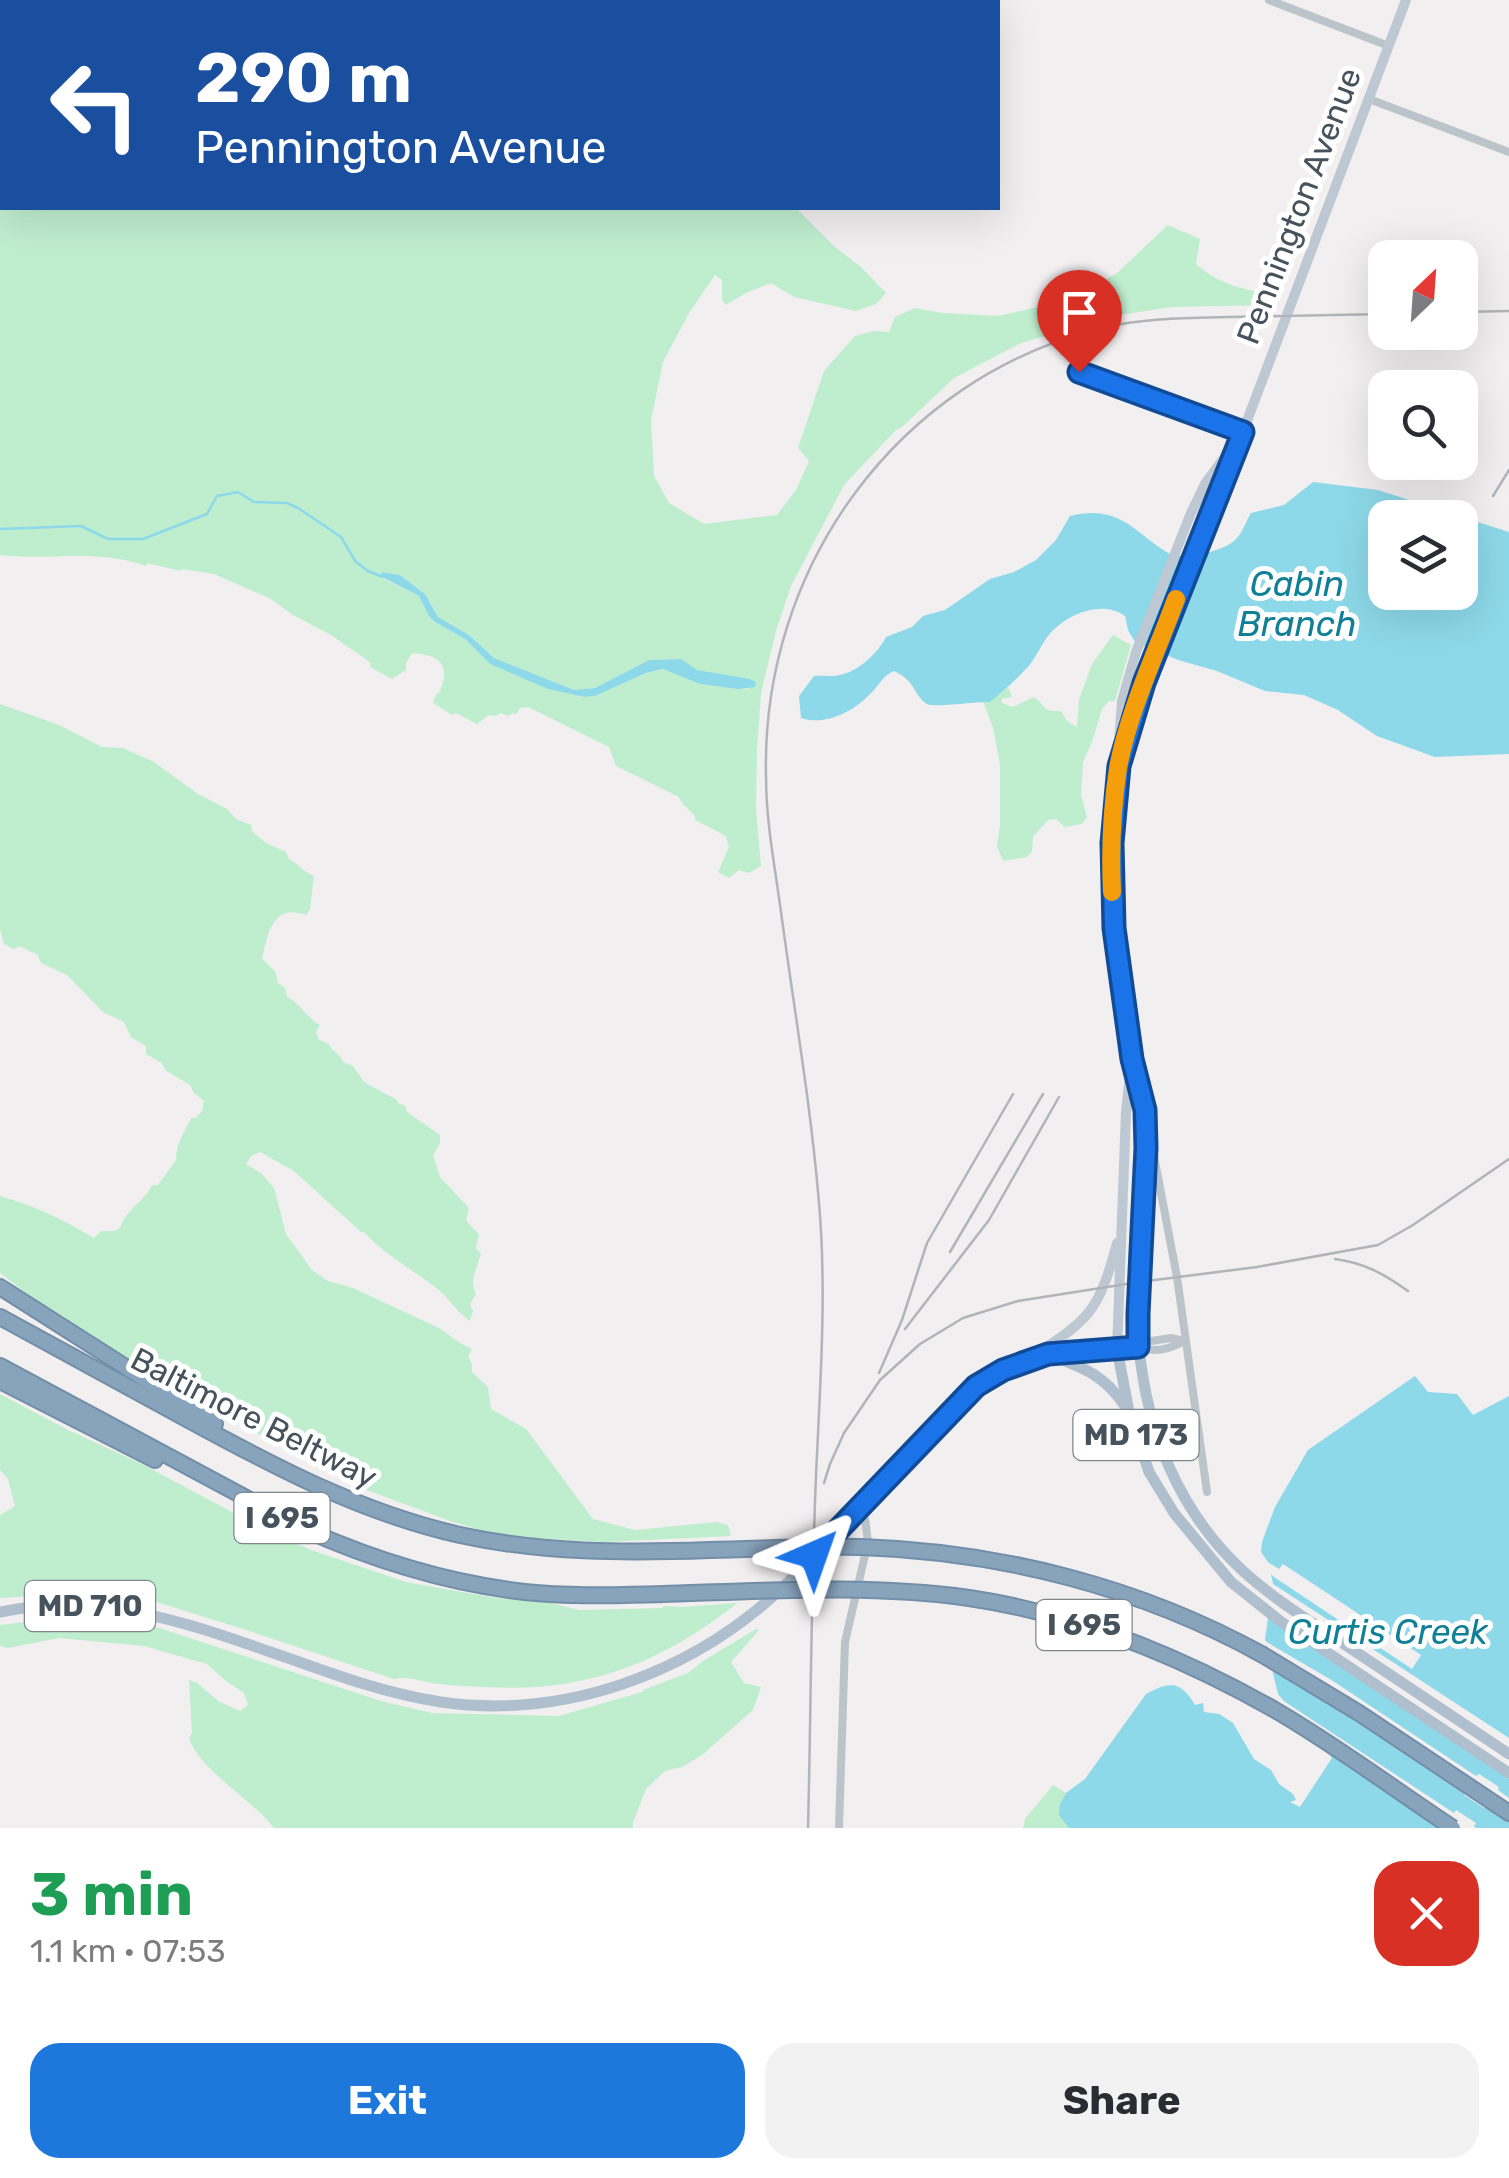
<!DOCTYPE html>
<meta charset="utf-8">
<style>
body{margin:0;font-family:Rubik,sans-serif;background:#f2f2f3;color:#2b2b33;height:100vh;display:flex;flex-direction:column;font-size:38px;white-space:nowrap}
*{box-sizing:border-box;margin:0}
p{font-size:32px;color:#7c7c81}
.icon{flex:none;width:55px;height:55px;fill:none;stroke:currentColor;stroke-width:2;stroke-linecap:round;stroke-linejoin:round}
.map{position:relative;height:1828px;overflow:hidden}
.panel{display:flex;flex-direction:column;background:#fff;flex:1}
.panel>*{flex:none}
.top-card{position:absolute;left:0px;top:0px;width:1000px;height:210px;box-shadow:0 10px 40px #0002;background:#1a4fa0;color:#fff;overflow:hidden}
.needle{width:65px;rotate:25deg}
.fabs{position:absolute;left:1368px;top:240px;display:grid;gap:20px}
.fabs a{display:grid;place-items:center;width:110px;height:110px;border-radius:20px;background:#fff;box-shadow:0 10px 40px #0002;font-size:50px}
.pin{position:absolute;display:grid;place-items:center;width:85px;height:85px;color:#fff;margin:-102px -42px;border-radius:50% 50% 50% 0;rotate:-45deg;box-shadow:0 0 10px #0007}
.pin .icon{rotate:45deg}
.me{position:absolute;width:110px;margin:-55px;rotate:43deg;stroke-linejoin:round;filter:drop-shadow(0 0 8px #0008)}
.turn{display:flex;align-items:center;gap:35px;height:210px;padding:0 30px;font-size:45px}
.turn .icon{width:130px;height:130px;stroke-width:2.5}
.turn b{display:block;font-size:70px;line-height:85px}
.round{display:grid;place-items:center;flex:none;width:105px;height:105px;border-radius:30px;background:#f2f2f3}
.headline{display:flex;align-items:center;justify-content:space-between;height:170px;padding:0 30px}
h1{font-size:60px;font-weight:700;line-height:75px;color:#1e9e55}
.button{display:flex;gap:20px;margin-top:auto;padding:20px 30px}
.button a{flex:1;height:115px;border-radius:30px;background:#1e78dc;color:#fff;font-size:40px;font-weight:700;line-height:115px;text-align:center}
.button a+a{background:#f2f2f3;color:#2b2b33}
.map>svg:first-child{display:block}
</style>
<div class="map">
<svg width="1509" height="1828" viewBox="0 0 1509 1828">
<rect width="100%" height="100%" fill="#f1efef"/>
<g fill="#bfeecf" fill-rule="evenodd">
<polygon points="0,0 415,0 414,2 2,2 2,48 0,50"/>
<path d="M2,120V208H796L835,247L861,267L886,293L876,304L856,311L794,297L771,283L744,294L726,305L722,300V280L715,275L689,313L663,362L651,420L654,476L669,503L704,524L777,515L796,490L809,461L798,448L824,371L855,336L874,331L889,332L895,317L915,308L942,313L998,316L1060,302L1116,274L1168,225L1200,239L1196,264C1221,286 1245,289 1277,296L1275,305L1172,307L1113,316L1021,343L954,378L902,427L896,430L844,485L791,586L776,631L761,693L757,751L756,810L761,866L749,873L739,870L729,878L718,872L729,847L726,836L695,820V816L682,803L679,797L616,766L609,747L528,707L520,708L516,714L513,713L508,716L501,713L495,716L489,715L477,724L456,713L452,715L433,703L436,695L439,693C452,665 440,655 412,653L406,663V670L392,679L370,667L371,664L367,660L331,635L293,615L271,599L214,574L182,569L180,571L147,563L146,566C97,548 49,561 0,555V122ZM382,572L400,575L425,594L438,617L469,635L494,658L574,690L595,688L649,660L680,659L697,670L750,689L700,684L664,669L646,673L595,696L585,697L490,664L465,639L435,622L429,616L419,596L380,577Z"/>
<path d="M1113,635L1131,645L1115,701H1109L1102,709L1092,742L1083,762L1081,795L1087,817L1082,824L1065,827L1056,819L1048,820L1033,837L1032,851L1027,857L1003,861L997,846L1000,825V765L993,728L983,701H990L1008,687L1012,697L1002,699V703L1013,707L1034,697C1046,706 1042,712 1061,711L1067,721L1077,727L1079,700L1092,664Z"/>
<path d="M0,704L59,725L102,747L123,748L154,762L198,794L227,809L236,819L251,825L252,831L266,843L286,852L289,859C299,865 306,873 314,876L310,909L306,915C273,903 268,932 262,959L275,971L278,983L285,988L287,997C300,1003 307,1018 320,1025L316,1032L319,1040L329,1044C332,1052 340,1053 343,1062L353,1066L364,1082L397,1100L398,1103L405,1106L407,1112L440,1135V1143L433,1155L440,1177L469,1208L466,1220L479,1235L476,1248L481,1254C477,1267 469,1281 476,1294L470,1304L473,1311L470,1321C454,1310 449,1297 435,1287C412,1269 383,1254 364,1232H361L294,1171L260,1152L251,1156L246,1164L262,1174L274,1188L286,1234L312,1270L328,1281L353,1288L439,1328L460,1343L472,1349L468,1357L472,1364V1372L488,1387L491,1409L526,1429L593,1519L635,1530L717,1522L728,1525L731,1536L604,1542L500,1536L450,1521L367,1490L177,1392L35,1300L0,1273V1196C36,1206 62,1219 94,1238L101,1231H114L120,1228C126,1209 144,1202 152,1185H158L176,1160C175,1146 185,1131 191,1118H196L202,1111L204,1101L194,1093L190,1085L165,1070L162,1063L146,1054V1046L131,1037L124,1022L103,1012L67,975L41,963L38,955L19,946L14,949L4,944L0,929Z"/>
<path d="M0,1394L68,1430L144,1465L254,1524L311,1550L406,1582L490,1597L551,1603L579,1610L662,1608L664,1606L681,1607L737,1603C661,1664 584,1693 486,1687C471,1686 455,1686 440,1684C424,1683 409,1675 394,1679L240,1628L134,1595L65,1594L0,1598V1515L15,1506L8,1479L0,1470Z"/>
<path d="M49,1619H89L150,1625L381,1701L432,1713L559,1716L642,1692L643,1690L688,1673L703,1661L756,1629L759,1630L731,1662L744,1683L761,1687L753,1710L702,1755L682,1767L665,1771L646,1789L633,1822V1828H274C254,1801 198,1769 189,1738L192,1733L189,1680L197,1683L218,1701L240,1711L248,1705L244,1693L226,1681L207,1664L144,1646L59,1638L8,1648L0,1646V1625Z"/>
<polygon points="1053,1785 1066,1793 1060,1804 1113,1828 1023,1828 1025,1819"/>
</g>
<g fill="#8dd9e9" fill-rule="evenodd">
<path d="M1313,482L1378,490L1509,532V754L1435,757L1377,736L1338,710L1304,695L1265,691L1217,671L1178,660L1135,642L1128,630L1125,616C1101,599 1065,615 1048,636C1041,645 1037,655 1031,663C1019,678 1004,690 990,702C978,701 933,708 927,704C914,696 916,681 894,671C881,677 880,685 870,694C853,712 825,726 801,718L799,696L814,676C822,675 832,677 840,675C859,671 878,653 886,637L912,627L923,616L945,610L990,579L1014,572L1036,560L1056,540L1070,516C1105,508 1121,517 1148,539C1155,544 1161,549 1168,553C1183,560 1223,552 1235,540C1242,534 1246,521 1251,513L1284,505ZM1385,518H1460V592H1385Z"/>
<polygon points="382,572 400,575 425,594 438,617 469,635 494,658 574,690 595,688 649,660 681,659 697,670 750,679 756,682 755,687 738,689 700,684 663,669 646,673 595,696 585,697 548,689 490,664 465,639 435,622 429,616 419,596 380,576"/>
<path d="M1415,1376L1428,1392L1457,1394L1473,1415L1509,1396V1828H1069L1059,1815L1060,1804L1066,1793L1085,1779L1146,1694C1170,1681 1181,1681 1195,1705L1203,1703L1204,1712L1219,1714L1233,1723L1254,1759L1271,1770L1279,1784L1293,1794L1296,1800L1290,1802L1300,1807L1332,1758L1278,1694L1265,1639L1273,1583L1268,1562L1261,1552L1262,1542L1275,1507L1308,1450Z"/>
</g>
<g fill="#f1efef">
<polygon points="1266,1561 1279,1569 1283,1564 1421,1655 1412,1669 1274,1577 1265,1569 1264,1564"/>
<polygon points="1267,1580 1509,1738 1509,1779 1263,1615"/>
<polygon points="1260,1638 1333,1681 1476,1776 1479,1774 1499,1787 1498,1790 1509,1798 1509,1819 1487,1805 1484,1808 1464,1795 1466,1791 1359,1719 1265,1661"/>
<polygon points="1273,1694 1454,1813 1456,1810 1476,1823 1474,1826 1476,1828 1442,1828 1311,1741"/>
</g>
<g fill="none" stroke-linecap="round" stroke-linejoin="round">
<polyline stroke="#8dd9e9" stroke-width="2.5" points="0,529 81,526 108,539 143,539 207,514 217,496 238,492 254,502 287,503 298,508 341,537 356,562 368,571 383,577"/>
<g stroke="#738ea8" stroke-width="18">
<g id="motorway">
<polyline points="0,1287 215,1424"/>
<path d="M0,1317C62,1351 125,1385 187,1419C275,1467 362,1513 460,1535C542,1553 626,1553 710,1550"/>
<path d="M0,1366L302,1528C373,1560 447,1583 525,1592C571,1597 618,1595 664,1594"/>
<polyline points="0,1381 155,1460"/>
<polyline points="1263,1655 1359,1713 1509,1813"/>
</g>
</g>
<g stroke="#bbc4cb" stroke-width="8">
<polyline points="1269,0 1389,46"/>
<polyline points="1369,99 1509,152"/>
<polyline points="1079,371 1243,432"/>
<polyline points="1149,1130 1177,1277 1207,1492"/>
<path d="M1139,1347C1154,1353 1170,1349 1184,1341"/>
<polyline points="1142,1347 1145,1342 1171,1338 1184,1341"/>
<polyline points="839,1828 845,1642 868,1542 865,1519 859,1506"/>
</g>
<g stroke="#bdc8d2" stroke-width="10">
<path d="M1123,750C1152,652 1190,556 1231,463L1406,0"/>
<polyline points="1139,1347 1138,1313 1146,1148 1145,1111 1132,1059 1114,927 1111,880 1112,843 1122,701 1136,652 1191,513 1205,484 1243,432"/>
<polyline points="1117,1349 1126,1112 1131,1065"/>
<path d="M1033,1356C1090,1319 1099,1311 1117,1243"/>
</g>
<g stroke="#afbfcd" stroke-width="11">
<polyline points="1117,1349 1129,1412 1149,1472 1174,1513 1231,1582 1280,1621 1509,1773"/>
<path d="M1052,1356C1085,1368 1105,1376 1125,1406"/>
<path d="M0,1612C104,1590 192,1625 288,1658C338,1676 388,1694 441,1702C564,1720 692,1673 782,1588C850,1524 908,1450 976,1386L1003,1370L1048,1354L1139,1347C1147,1432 1179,1512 1243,1571C1277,1602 1318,1626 1356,1652C1407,1686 1458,1720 1509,1754"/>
</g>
<use href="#motorway" stroke="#88a3bc" stroke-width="14"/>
<g stroke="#b1b4b9" stroke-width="2.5">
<polyline points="1460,312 1509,311"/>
<polyline points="1493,496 1509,470"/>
<polyline points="950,1252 1043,1094"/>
<path d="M1335,1259C1365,1263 1384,1274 1408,1291"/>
<polyline points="905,1329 989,1220 1059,1097"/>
<polyline points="879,1373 902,1320 927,1243 1013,1094"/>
<polyline points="824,1483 830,1464 844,1433 880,1380 920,1344 963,1318 1018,1301 1139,1282 1257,1267 1378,1245 1413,1225 1509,1159"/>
<path d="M808,1828C811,1711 811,1593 816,1476C820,1385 827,1294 819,1203C811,1106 794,1009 781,912C775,867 766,822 766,776C761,568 897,378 1102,328C1144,318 1186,318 1229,317C1281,316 1333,315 1385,314"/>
</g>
<g stroke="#738ea8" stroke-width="18" stroke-linecap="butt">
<g id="motorway-bridge">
<path d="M710,1550C761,1549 812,1546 862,1547C1002,1552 1140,1587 1263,1655"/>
<path d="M664,1594C766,1591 868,1584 969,1598C1078,1614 1180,1656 1275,1710C1337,1746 1394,1789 1453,1828"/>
</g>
</g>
<use href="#motorway-bridge" stroke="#88a3bc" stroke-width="14"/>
</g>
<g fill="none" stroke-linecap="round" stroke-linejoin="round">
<g stroke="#114b97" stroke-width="25">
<polyline id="route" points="814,1555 976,1386 1003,1370 1048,1354 1138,1347 1138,1314 1146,1148 1145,1110 1132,1059 1114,928 1112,843 1119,766 1144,683 1243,432 1079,372"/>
</g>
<use href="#route" stroke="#1a73e8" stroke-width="18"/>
<path stroke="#f59e0b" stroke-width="18" d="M1112,892C1110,852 1112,808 1118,768C1128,713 1157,651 1176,599"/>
</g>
<g text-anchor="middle" stroke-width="10" stroke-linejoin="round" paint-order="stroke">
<g fill="#fff" stroke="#7e878d" stroke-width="2.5">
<rect x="1073.5" y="1410" width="125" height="50" rx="8"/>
<rect x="234.5" y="1493" width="95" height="50" rx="8"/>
<rect x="25" y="1581" width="130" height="50" rx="8"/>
<rect x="1036.5" y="1600" width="95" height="50" rx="8"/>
</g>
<g font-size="30" font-weight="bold" fill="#47535c">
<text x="1136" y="1445">MD 173</text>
<text x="282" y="1528">I 695</text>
<text x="90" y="1616">MD 710</text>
<text x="1084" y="1635">I 695</text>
</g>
<g font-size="32" fill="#47535c" stroke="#fff">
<text transform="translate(1299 206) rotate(-69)" y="11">Pennington Avenue</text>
<text transform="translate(254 1418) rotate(27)" y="11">Baltimore Beltway</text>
</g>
<g font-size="35" font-style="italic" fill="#108097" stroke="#fff">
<text x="1297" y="596">Cabin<tspan x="1297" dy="40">Branch</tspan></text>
<text x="1388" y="1644">Curtis Creek</text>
</g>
</g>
</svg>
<div class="fabs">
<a><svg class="needle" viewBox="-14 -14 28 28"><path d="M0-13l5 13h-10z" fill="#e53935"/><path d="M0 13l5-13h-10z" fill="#7c7c81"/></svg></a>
<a><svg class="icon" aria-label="search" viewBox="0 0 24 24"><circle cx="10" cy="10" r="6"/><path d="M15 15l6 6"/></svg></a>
<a><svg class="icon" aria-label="layers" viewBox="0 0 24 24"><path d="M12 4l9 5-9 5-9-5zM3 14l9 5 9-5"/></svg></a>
</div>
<div class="pin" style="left:1079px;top:372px;background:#d93025"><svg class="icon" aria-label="arrive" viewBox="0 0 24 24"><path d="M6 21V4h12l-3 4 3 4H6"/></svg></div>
<svg class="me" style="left:814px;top:1555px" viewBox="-20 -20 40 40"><path d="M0-17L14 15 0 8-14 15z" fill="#1a73e8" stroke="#fff" stroke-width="4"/></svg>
<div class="top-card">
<div class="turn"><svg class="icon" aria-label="left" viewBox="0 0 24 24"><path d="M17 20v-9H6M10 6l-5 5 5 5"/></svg><div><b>290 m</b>Pennington Avenue</div></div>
</div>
</div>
<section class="panel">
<div class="headline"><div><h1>3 min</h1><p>1.1 km · 07:53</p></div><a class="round" style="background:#d93025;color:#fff"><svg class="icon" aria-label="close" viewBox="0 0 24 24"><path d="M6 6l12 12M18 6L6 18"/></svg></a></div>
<div class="button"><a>Exit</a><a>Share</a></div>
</section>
